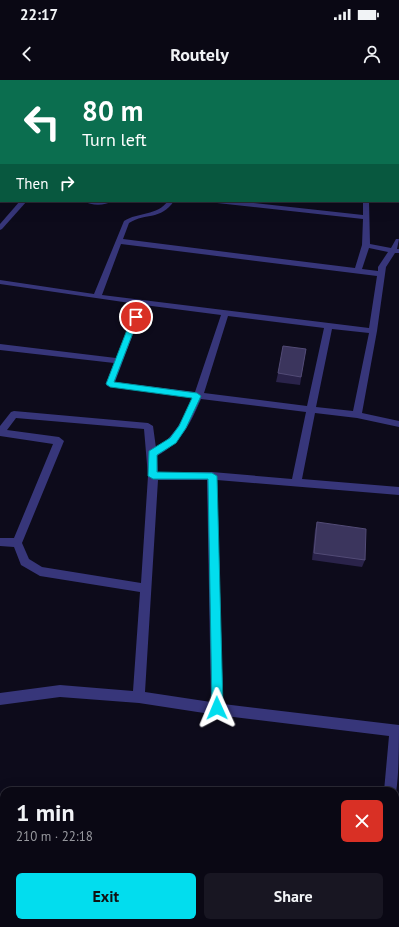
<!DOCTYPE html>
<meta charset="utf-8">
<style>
body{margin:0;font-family:"PT Sans",sans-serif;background:#181622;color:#f1f3f6;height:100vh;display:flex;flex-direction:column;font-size:15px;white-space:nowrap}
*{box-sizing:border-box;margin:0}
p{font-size:13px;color:#999aa0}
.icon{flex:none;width:22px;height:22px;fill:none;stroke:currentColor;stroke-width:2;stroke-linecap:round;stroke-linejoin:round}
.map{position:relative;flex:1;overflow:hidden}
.sheet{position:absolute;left:0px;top:707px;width:399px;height:140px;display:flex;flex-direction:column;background:#0a0814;border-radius:12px 12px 0 0;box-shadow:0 4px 16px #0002,0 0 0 1px #2a2934}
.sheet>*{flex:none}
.hud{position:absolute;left:0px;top:0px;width:399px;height:122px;box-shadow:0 4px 16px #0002,0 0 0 1px #2a2934;background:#0b6e4f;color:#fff;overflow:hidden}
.pin{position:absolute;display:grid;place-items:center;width:34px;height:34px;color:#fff;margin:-17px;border:2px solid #fff;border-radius:50%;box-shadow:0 1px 4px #0007}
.me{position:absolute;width:44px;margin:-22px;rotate:359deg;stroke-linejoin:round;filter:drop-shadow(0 0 3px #0008)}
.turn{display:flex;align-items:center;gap:14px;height:84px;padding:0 16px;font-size:18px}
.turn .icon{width:52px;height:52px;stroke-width:2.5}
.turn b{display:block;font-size:28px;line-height:34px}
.then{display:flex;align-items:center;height:38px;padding:0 16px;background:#0003;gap:8px;font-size:15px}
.round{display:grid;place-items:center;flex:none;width:42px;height:42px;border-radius:6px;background:#181622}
.overview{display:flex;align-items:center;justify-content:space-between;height:68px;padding:0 16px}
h1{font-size:24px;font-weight:600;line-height:30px}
.cta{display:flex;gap:8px;margin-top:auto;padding:8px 16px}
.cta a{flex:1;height:46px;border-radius:6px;background:#02ddee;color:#111;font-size:16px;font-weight:600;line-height:46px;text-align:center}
.cta a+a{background:#181622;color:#f1f3f6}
.status{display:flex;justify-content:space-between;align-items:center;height:28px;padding:0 20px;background:#0a0814;direction:ltr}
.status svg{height:11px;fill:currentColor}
header{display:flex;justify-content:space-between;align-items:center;height:52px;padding:0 16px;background:#0a0814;font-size:18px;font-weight:600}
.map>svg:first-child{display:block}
</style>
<div class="status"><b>22:17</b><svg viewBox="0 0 49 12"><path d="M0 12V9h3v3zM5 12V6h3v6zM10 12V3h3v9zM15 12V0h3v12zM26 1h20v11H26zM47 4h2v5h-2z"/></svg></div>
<header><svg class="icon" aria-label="back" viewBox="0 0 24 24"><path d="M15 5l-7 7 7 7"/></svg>Routely<svg class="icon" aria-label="person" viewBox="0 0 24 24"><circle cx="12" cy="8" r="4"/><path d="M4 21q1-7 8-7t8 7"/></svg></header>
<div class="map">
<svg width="399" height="847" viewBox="0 0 399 847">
<rect width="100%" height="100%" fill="#0d0b1b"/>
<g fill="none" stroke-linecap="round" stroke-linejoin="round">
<g fill="#37367a" fill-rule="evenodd">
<polygon points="26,0 32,0 25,1"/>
<polygon points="138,0 144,0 137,1"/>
<polygon points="239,0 245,0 238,1"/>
<rect x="312" y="0" width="6" height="1"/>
<rect x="359" y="0" width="6" height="1"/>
<polygon points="1,18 1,22 0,23 0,19"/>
<rect x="398" y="22" width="1" height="4"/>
<rect x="0" y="53" width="1" height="4"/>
<polygon points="398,82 399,82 398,87"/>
<rect x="0" y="98" width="1" height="5"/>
<rect x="398" y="107" width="1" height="6"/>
<polygon points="20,121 27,121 2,149 0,150 0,144"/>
<path d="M84,121H112C105,126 91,126 84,121Z"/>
<path d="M168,121H174C160,141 147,132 129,143L123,159L355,188L362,165L363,139L217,123L214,121H236L363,135V121H369L370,164L391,168L396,159H399L397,169H399V173H395L386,187L377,251L362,333L399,341V347L357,338L315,333L302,399L399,407V415L217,400L223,624L399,645C399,660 399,704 395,716V711H384L389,656L217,635L139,623L60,617L0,625V613L60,605L133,611L140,512L40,496L21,485L14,467L0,466V458H14L53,364L0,356V346L11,332L14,331L148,343L153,346L156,368C175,357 184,337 193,318L107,306L106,304L114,283L0,270V264L116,278L137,224L0,204V200L94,214L124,141C138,132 157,136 168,121ZM121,164L377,196L369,248L102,215ZM369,168L388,172L378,187V191L362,189ZM144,225L221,235L195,312L115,302ZM228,236L324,248L307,326L204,313ZM332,249L369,253L353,331L316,327ZM201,319L306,332L292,399L212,392H158L157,376C182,362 190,344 201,319ZM16,338L144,349L148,396L141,503L42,487L29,479L22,463L64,361L59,357L7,350ZM158,400H207L211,622L145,612Z"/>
<rect x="373" y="843" width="14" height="4"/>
</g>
</g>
<g fill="#2a234a">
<polygon points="306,269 300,305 276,302 278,293"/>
<polygon points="317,442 365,480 362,487 312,480 315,450"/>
</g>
<g fill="#3b355d" stroke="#524b76">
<polygon points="283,266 306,269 301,297 278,293"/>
<polygon points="317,442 366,449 365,480 314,473"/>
</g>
<polygon fill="#02ddee" stroke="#01909b" points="136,235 139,237 114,302 197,313 201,316 186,348 176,363 157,375 157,392 212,393 217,396 223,628 221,632 217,634 213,632 212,628 208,399 153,399 148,396 149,371 170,358 179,346 192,318 110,307 106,304 132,237"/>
</svg>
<div class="pin" style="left:136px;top:237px;background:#d93025"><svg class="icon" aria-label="arrive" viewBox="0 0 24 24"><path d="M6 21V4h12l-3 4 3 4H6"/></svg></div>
<svg class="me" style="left:217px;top:628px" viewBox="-20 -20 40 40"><path d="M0-17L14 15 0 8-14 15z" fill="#02ddee" stroke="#fff" stroke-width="4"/></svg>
<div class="hud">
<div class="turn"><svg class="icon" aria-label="left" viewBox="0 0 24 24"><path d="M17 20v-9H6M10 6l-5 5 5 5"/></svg><div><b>80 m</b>Turn left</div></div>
<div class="then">Then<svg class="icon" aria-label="right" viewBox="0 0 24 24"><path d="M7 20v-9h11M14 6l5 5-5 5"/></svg></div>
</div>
<section class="sheet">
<div class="overview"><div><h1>1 min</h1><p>210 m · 22:18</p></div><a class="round" style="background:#d93025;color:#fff"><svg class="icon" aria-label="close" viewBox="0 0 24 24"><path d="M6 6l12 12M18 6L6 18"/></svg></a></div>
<div class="cta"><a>Exit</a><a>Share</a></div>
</section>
</div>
